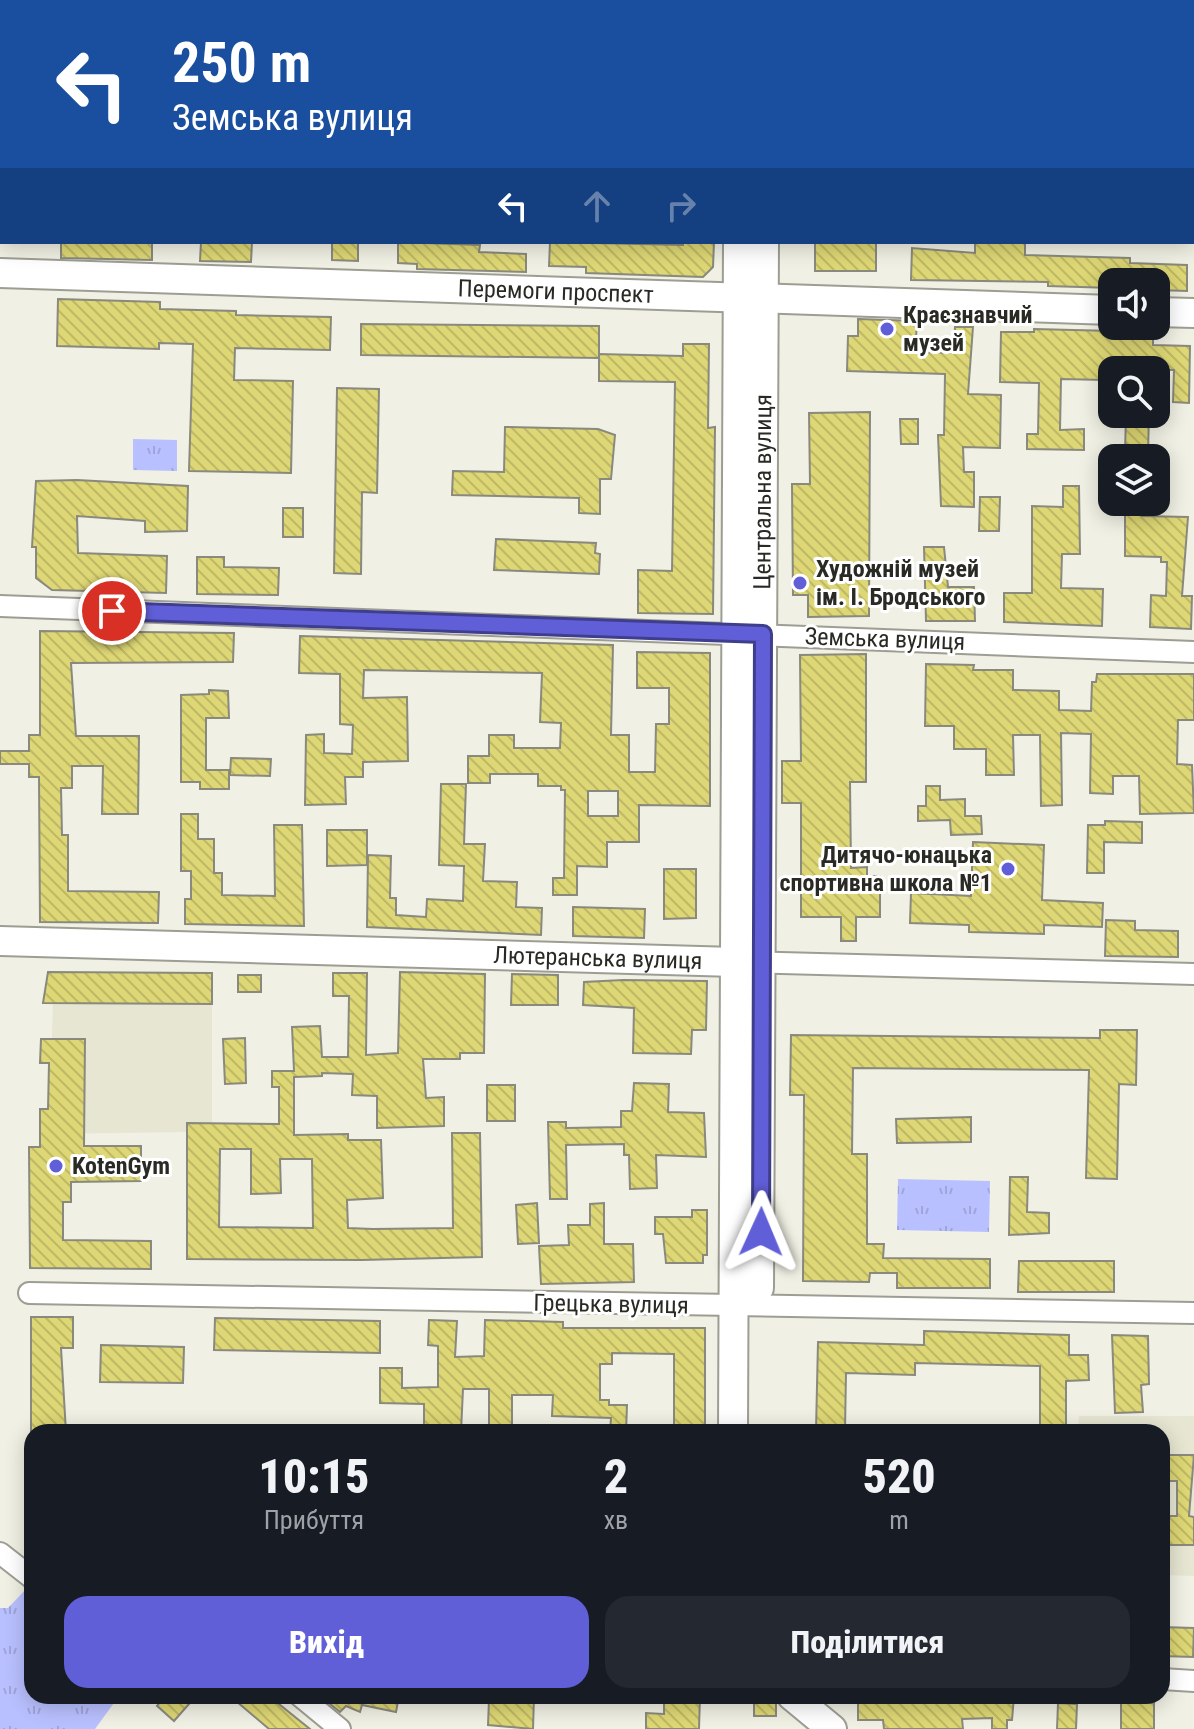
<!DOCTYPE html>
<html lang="uk">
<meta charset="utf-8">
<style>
body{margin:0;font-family:"Roboto Condensed",sans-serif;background:#242831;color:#f1f3f6;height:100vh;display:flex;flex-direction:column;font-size:30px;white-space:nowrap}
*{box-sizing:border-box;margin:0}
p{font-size:26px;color:#9ea1a6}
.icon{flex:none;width:44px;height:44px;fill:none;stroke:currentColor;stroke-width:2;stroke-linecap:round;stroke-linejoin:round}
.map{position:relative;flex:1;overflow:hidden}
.panel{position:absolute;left:24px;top:1424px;width:1146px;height:280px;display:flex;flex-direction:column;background:#171b24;border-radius:24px;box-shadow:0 4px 20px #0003}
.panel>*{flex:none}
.top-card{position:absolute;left:0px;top:0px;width:1194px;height:244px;box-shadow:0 4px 20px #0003;background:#1a4fa0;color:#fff;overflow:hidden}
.buttons{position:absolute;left:1098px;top:268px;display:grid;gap:16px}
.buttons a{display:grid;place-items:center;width:72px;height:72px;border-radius:16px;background:#171b24;box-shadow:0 4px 20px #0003;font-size:40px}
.pin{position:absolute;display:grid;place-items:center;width:68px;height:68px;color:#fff;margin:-34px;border:4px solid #fff;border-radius:50%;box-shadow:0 2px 8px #0007}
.me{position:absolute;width:88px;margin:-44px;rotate:1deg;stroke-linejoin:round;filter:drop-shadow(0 0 6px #0008)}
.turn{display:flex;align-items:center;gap:28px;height:168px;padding:0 40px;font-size:36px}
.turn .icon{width:104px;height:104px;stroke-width:2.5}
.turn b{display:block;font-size:56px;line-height:68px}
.lanes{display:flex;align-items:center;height:76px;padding:0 40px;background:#0003;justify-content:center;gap:40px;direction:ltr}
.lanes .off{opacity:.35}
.eta{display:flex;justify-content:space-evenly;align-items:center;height:136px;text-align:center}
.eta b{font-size:48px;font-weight:800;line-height:56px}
.button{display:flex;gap:16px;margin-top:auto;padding:16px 40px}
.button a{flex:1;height:92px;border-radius:24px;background:#615fd8;color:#fff;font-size:32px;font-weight:800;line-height:92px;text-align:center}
.button a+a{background:#242831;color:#f1f3f6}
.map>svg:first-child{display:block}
</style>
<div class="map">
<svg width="1194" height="1729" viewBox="0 0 1194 1729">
<defs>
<pattern id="grass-tufts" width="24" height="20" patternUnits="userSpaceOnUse" patternTransform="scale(2)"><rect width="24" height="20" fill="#b9c0ff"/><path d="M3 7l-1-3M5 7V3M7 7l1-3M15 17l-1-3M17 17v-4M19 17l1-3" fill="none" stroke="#9fa5da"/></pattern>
<pattern id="building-back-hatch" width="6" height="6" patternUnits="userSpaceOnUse" patternTransform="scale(2)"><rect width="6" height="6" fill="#ded775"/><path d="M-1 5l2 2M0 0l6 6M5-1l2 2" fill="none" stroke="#bfb965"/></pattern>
</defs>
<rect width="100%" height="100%" fill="#f0f0e4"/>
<g fill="#e7e6d2">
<polygon points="48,972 212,973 212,1124 187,1123 187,1132 40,1134 48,1108 49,1064 41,1063 41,1039 52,1038 53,1003 43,1003"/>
<polygon points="1079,1416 1194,1416 1194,1576 1162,1575 1162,1432 1078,1432"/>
</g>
<g fill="url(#grass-tufts)">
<polygon points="133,439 177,440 177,471 133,470"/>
<polygon points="898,1179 990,1181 989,1232 897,1230"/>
<polygon points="29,1586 32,1589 32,1696 119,1696 95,1729 0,1729 0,1608 8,1608"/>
</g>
<g fill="url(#building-back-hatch)" stroke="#89897e" stroke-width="2" fill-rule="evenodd">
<polygon points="61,242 152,242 152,260 61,258"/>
<polygon points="201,242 252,242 251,262 200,261"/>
<polygon points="332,242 358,242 358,261 332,260"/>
<polygon points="398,242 480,245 479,252 526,254 526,272 417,269 417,264 398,263"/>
<polygon points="550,242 683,245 683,242 714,242 713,267 703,277 586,273 586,267 549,266"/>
<rect x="815" y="242" width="61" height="29"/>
<polygon points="975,242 1025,242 1025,255 1130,258 1130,263 1187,265 1187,291 1156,290 1156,282 1112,282 1112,288 1048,286 1048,282 911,280 912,248 975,253"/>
<polygon points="58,299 160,302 160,309 236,311 236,315 331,317 330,350 235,348 234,380 293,381 291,473 189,471 193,344 159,343 159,349 57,346"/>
<polygon points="858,319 917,321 916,338 926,339 925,352 954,353 955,327 973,327 968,394 1001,395 1000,448 963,447 964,472 974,472 974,507 941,506 938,435 944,435 945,374 847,371 848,336 858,336"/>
<polygon points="361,324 599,326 599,358 361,355"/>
<polygon points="1034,329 1153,332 1153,345 1190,346 1189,403 1173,402 1174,370 1104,369 1104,380 1061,379 1060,430 1084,429 1084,450 1027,449 1027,434 1038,434 1039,383 1000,382 1001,332 1034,332"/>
<polygon points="683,344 709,344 708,428 715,427 713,614 638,613 638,570 672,571 675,382 599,381 599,354 683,356"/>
<polygon points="337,388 379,389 377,493 362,492 361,574 334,573"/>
<polygon points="870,412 869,616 808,617 808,595 793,595 792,484 810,484 809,413"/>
<polygon points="1126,414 1149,414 1148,454 1125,453"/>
<polygon points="900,419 918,419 918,444 901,444"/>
<polygon points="505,427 598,429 615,435 611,479 600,479 600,514 579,513 579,498 452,495 453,471 504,472"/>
<polygon points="77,480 188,486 187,531 145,532 145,521 77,516 78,553 167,556 166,593 52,590 36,578 36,547 32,547 36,481"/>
<polygon points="1063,486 1079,486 1080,554 1062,554 1061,588 1103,589 1102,626 1004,622 1004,593 1032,593 1032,506 1063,507"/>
<polygon points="980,497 1000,497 999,531 979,531"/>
<rect x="283" y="508" width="20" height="29"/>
<polygon points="1125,511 1143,511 1142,516 1188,517 1182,596 1192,596 1191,629 1150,627 1151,595 1166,596 1167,562 1161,562 1161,557 1125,556"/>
<polygon points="496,539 596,543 595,553 600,554 599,574 494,570"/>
<polygon points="924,547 944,547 948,587 974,587 975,621 926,621"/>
<polygon points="197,557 224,557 224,567 279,568 278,595 197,594"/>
<polygon points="40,631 234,633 233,662 71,663 76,736 139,736 138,814 102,814 103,766 72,766 72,788 61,788 62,835 68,835 68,891 159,892 158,923 40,922 39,777 29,777 29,764 0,764 0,751 29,751 29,735 40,735"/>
<path d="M300,636L613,645L611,735H629V772H655L656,724H669V688H637V652L710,653V806L639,805V842H607V867L577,866V895H553V878H564L565,790H561V786H538V774H490V783H468V756H489V735H514V748H560L561,723L540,722L542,673L364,670L363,698L407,697L408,761L363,762V777H345L346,804L305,805L306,735L324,734V753L352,754L353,725L340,724V674L299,673ZM588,791H618V816H588Z"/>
<polygon points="866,654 866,782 850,782 851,868 867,867 867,876 880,876 880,917 856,917 856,941 841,941 841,917 801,917 801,803 782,803 782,761 801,761 800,655"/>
<polygon points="926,664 974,665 973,670 1013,670 1013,690 1059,691 1059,710 1091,711 1092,682 1096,682 1097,674 1194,674 1194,720 1178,720 1177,764 1192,765 1194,813 1140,814 1139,776 1113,776 1113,794 1090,793 1091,734 1061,733 1062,805 1041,806 1040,735 1013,735 1014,775 986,775 986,749 954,749 954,726 925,726"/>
<polygon points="209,690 228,691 229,718 206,718 206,770 229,770 229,789 200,789 200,782 181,782 181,695 209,694"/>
<polygon points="231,758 271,759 270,776 230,775"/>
<polygon points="441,784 466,784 464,844 485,844 483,881 517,882 516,907 542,908 541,935 367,927 368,855 391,856 390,898 396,898 396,915 426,917 427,899 463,901 464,866 439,865"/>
<polygon points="926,786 940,786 940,800 965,799 965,816 981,816 982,834 951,835 950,820 918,821 918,806 926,806"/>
<polygon points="181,814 198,814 198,839 214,839 214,873 222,873 222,895 275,896 274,825 302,825 304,926 185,924 185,899 191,899 191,871 181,871"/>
<polygon points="1105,821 1142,822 1142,843 1104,842 1104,873 1087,873 1088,825 1105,825"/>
<polygon points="327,830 367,830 367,865 327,866"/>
<polygon points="973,842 1044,845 1042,900 1103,903 1102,927 1044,925 1044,934 969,932 969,925 910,923 911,893 971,896"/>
<polygon points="664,869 696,869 696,918 664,919"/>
<polygon points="573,907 645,909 644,938 573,936"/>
<polygon points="1106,920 1135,921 1135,930 1178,931 1178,957 1105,956"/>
<polygon points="48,972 212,973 212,1004 43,1003"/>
<path d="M400,972L485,974L484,1053H460V1059H423L426,1098L444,1097V1126L377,1128V1096L352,1095L353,1074L322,1073V1076L294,1077V1135L348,1134V1140H381L383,1198L347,1200L348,1228L373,1229L453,1228L452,1133H480L482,1257L361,1260L187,1259V1123L279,1124V1087H272V1071H294L292,1027L320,1026L322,1057H348L349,996H333V973H367L366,1055L398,1053ZM220,1149H251V1194L281,1193L280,1159H312L313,1228L219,1227Z"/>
<polygon points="512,974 558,975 558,1005 511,1005"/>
<rect x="238" y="975" width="23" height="17"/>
<polygon points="623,980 707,981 706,1030 692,1030 691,1054 633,1053 634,1008 583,1005 584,982"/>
<polygon points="1100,1030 1137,1030 1136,1085 1119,1084 1117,1179 1086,1178 1089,1070 853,1068 852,1154 867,1154 867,1244 884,1244 883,1258 990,1259 990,1288 897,1288 897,1273 870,1273 869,1282 803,1281 804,1095 790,1095 791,1035 1100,1038"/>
<polygon points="245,1038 246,1083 225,1084 223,1039"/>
<polygon points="41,1039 85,1039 84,1146 141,1146 141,1181 71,1182 71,1202 63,1202 63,1240 151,1241 151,1269 30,1268 29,1147 40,1147 40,1109 48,1109 49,1063 40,1063"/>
<polygon points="634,1083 669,1084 668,1112 704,1113 706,1157 656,1155 657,1188 630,1189 629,1155 624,1155 624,1144 566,1145 567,1199 550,1199 548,1122 566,1122 566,1128 621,1127 621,1111 632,1111"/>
<rect x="487" y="1085" width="28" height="36"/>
<polygon points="971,1117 971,1142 897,1143 896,1119"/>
<polygon points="1010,1177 1028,1177 1027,1212 1049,1213 1049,1233 1009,1235"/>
<polygon points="537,1203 539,1243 518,1244 516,1205"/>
<polygon points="604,1203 604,1244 633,1244 634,1282 541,1284 539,1246 569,1245 568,1225 590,1225 590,1204"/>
<polygon points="692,1210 707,1210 707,1255 703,1255 703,1263 666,1263 663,1234 655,1234 655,1217 692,1217"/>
<polygon points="1019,1261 1114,1261 1114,1292 1018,1292"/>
<polygon points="31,1317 73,1317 73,1348 61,1348 66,1432 31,1432"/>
<polygon points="215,1318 380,1321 380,1353 214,1350"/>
<polygon points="429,1320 457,1321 455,1357 484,1356 485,1320 563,1322 563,1328 705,1328 705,1428 702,1432 693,1428 674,1428 674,1354 612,1353 612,1364 600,1364 600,1400 609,1400 609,1405 627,1405 626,1432 610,1432 611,1418 552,1416 553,1395 512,1395 512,1432 489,1432 489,1389 463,1389 461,1432 439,1432 438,1425 424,1425 424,1404 380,1403 380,1368 402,1368 402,1388 438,1387 438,1346 428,1345"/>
<polygon points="924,1331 1069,1335 1069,1355 1088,1355 1089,1380 1066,1381 1066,1432 1040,1432 1040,1366 915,1363 915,1375 846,1373 845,1430 816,1430 818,1342 924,1345"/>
<polygon points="1112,1335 1148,1336 1149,1384 1141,1385 1143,1412 1115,1413"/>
<polygon points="101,1345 184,1347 183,1383 100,1382"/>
<polygon points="1162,1455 1194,1455 1189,1516 1194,1517 1194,1545 1162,1545 1162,1516 1177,1516 1177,1481 1162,1481"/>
<polygon points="1162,1627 1194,1628 1193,1657 1162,1656"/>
<polygon points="165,1696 196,1696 174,1721 157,1706"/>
<polygon points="230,1696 269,1696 310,1729 269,1729"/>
<polygon points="320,1696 399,1696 396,1712 362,1705 360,1712 346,1706 340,1712"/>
<polygon points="512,1696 534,1696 533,1729 488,1725 489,1699 512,1701"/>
<polygon points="664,1696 700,1696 699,1729 646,1729 646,1713 664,1714"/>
<polygon points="754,1696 771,1696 776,1703 776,1716 754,1716"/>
<polygon points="858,1696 1014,1696 1012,1720 1007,1720 1007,1729 992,1729 992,1718 962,1719 963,1729 884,1729 883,1720 858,1720"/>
<polygon points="1058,1703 1077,1704 1076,1729 1057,1729"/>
<rect x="1121" y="1703" width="33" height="26"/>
</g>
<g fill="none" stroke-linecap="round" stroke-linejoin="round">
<g stroke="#9e9d93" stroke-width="24">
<g id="street">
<polyline points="0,606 1194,652"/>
<polyline points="747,962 1194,974"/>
<polyline points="29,1293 1194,1313"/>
<polyline points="0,1553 32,1578"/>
<polyline points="1162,1679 1194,1681"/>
<polyline points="300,1696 340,1729"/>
</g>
</g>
<g stroke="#9e9d93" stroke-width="32">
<g id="secondary">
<polyline points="736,2 736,0"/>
<polyline points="765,2 765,0"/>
<path id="s1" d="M0,273L1112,310"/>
<polyline points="1156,312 1194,313"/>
<path id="s2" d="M0,941L735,962"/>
<path id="s3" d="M735,1306L759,1288L764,242"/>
<polyline points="733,1432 738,242"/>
<polyline points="792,1696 832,1729"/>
</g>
</g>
<use href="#street" stroke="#fff" stroke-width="20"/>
<use href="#secondary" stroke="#fff" stroke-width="28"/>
</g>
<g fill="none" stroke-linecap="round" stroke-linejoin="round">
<g stroke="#3f3e8c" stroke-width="20">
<polyline id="route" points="112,611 763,634 761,1232"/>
</g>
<use href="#route" stroke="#615fd8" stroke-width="14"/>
</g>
<g fill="#615fd8" stroke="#fff" stroke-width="3">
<circle cx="887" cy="329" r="8"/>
<circle cx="800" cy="583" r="8"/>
<circle cx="1008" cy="869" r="8"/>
<circle cx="56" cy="1166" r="8"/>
</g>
<g text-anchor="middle" stroke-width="6" stroke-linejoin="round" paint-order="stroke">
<g font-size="24" fill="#2a2a25" stroke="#fff">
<text dy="8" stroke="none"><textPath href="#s1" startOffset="556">Перемоги проспект</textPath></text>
<text dy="8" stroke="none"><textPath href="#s3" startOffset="826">Центральна вулиця</textPath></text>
<text transform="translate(885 639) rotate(2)" y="8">Земська вулиця</text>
<text dy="8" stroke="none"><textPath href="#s2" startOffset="598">Лютеранська вулиця</textPath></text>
<text transform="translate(611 1304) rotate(1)" y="8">Грецька вулиця</text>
</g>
<g font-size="24" font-weight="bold" fill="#2a2a25" stroke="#fff" text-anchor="start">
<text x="903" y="323">Краєзнавчий<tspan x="903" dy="28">музей</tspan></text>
<text x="816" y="577">Художній музей<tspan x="816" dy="28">ім. І. Бродського</tspan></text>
<text x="992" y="863" text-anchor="end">Дитячо-юнацька<tspan x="992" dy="28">спортивна школа №1</tspan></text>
<text x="72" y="1174">KotenGym</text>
</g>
</g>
</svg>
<div class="buttons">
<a><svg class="icon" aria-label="sound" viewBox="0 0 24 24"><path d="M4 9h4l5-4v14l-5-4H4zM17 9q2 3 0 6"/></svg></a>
<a><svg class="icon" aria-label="search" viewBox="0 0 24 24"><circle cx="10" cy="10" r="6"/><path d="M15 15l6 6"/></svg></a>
<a><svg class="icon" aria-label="layers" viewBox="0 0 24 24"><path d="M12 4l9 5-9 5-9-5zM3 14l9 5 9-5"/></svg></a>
</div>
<div class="pin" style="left:112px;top:611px;background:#d93025"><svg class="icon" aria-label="arrive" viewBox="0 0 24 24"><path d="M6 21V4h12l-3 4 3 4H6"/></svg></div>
<svg class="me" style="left:761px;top:1232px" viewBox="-20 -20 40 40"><path d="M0-17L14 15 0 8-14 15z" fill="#615fd8" stroke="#fff" stroke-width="4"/></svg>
<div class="top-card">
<div class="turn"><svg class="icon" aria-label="left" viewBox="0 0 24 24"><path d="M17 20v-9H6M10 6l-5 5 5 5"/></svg><div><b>250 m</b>Земська вулиця</div></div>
<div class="lanes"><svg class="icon" aria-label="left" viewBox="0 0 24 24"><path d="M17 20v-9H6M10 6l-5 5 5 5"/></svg><svg class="icon off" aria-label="ahead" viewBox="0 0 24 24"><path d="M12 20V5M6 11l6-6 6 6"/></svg><svg class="icon off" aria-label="right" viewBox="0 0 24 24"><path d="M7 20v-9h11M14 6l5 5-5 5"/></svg></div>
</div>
<section class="panel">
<div class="eta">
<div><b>10:15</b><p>Прибуття</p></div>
<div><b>2</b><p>хв</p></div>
<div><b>520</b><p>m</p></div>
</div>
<div class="button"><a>Вихід</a><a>Поділитися</a></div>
</section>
</div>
